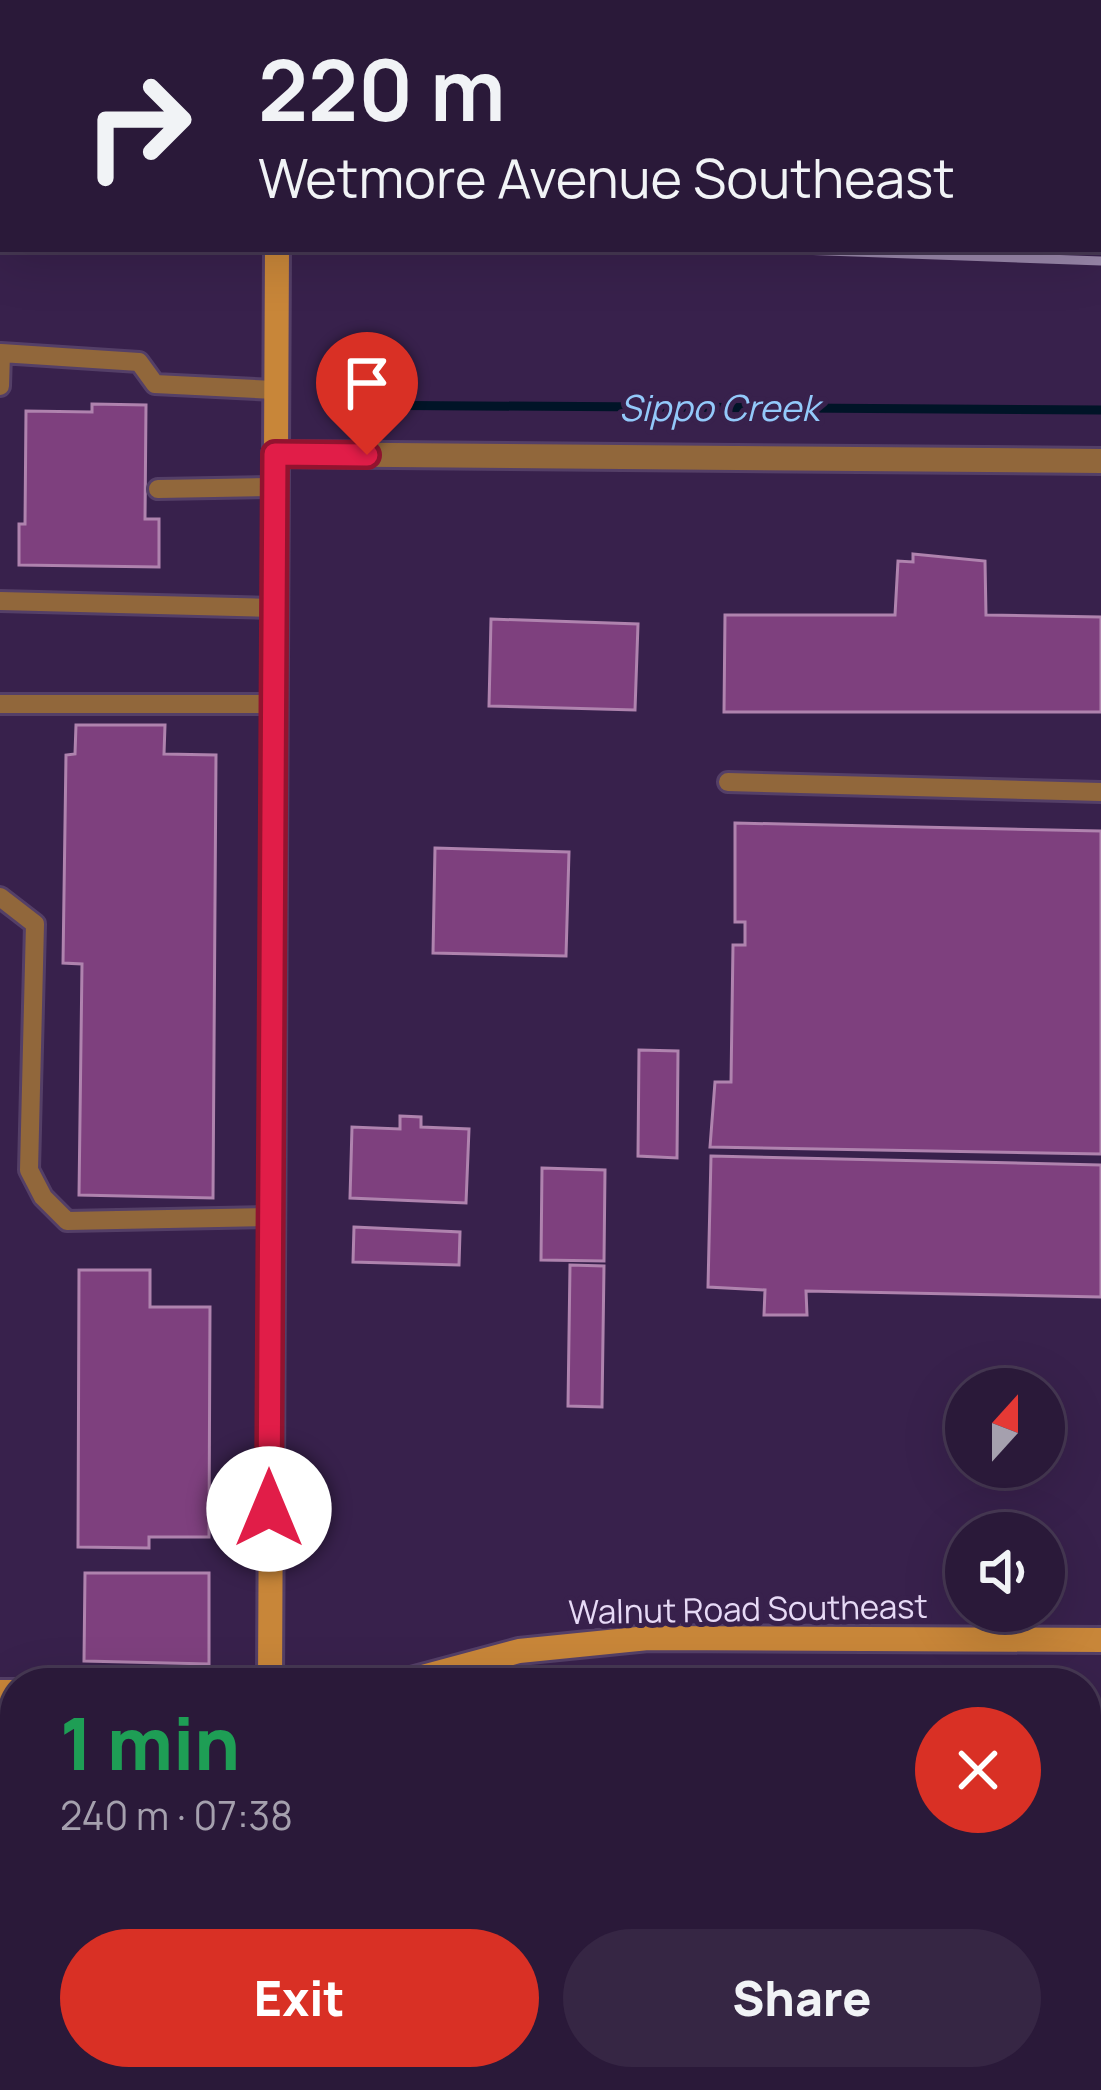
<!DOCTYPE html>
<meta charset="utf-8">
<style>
body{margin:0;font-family:Manrope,sans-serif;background:#362644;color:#f1f3f6;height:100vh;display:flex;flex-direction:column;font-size:45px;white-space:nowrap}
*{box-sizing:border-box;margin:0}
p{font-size:39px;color:#a5a0ae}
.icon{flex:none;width:66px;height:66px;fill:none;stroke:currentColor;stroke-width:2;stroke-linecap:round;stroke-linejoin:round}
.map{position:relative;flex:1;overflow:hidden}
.drawer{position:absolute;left:0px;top:1668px;width:1101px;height:423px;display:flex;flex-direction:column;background:#2a1939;border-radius:48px 48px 0 0;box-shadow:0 12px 48px #0002,0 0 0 3px #463853}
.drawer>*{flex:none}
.banner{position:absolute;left:0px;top:0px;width:1101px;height:252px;box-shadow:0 12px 48px #0002,0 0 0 3px #463853;background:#2a1939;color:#f1f3f6;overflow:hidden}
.needle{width:78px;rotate:21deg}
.buttons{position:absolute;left:945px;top:1368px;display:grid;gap:24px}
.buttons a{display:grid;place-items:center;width:120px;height:120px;border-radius:50%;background:#2a1939;box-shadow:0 12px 48px #0002,0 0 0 3px #463853;font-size:60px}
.pin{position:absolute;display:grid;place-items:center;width:102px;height:102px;color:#fff;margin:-123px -51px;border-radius:50% 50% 50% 0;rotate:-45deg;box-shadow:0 0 12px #0007}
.pin .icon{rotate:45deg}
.me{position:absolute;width:132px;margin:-66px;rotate:0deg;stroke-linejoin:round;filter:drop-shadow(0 0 9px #0008)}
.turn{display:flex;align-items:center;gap:42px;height:252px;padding:0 60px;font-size:54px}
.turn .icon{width:156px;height:156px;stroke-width:2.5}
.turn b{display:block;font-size:84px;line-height:102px}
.round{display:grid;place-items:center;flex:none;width:126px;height:126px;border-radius:63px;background:#362644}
.headline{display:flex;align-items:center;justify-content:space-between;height:204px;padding:0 60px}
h1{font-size:72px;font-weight:800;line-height:90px;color:#1e9e55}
.button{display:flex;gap:24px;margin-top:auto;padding:24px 60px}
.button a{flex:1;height:138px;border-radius:72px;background:#d93025;color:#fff;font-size:48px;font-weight:800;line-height:138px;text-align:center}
.button a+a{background:#362644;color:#f1f3f6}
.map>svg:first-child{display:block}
</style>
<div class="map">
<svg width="1101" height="2090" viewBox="0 0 1101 2090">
<rect width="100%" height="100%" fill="#38214c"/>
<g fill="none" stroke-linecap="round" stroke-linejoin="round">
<polyline stroke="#001427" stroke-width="9" points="337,405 1101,410"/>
</g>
<g fill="#7e407e" stroke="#af83ae" stroke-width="3">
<polygon points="92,404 146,405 145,519 159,519 159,567 19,565 19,524 25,524 26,411 92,412"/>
<polygon points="913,554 985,561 986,615 1101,617 1101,712 724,712 725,615 895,615 898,561 913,562"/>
<polygon points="491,619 638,624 635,710 489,706"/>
<polygon points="76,725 165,725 164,754 216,755 213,1198 79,1195 82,964 63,963 66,755 75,754"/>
<polygon points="735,823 1101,831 1101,1154 710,1147 715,1082 731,1082 733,945 745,945 745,922 735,922"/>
<polygon points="435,848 569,852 566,956 433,953"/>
<polygon points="639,1050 678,1051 677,1158 638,1156"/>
<polygon points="400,1116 421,1117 421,1127 469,1129 466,1203 350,1198 352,1127 400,1129"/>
<polygon points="711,1156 1101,1165 1101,1297 806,1291 807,1315 764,1315 765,1290 708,1287"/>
<polygon points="542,1168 605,1170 604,1261 541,1260"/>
<polygon points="354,1227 460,1232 459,1265 353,1262"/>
<polygon points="570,1265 604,1266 602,1407 568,1406"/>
<polygon points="79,1270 150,1270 150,1307 210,1307 209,1537 149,1537 149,1548 78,1547"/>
<polygon points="85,1573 209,1573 209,1664 84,1661"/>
<polygon points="674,1669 814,1671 814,1683 673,1683"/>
</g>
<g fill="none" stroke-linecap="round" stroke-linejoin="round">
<g stroke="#543f67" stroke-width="24">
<g id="lane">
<polyline points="538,3 538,0"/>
<polyline points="1038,3 1038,0"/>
<polyline points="0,386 1,353 139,362 155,384 274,390"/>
<polyline points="158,489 274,487"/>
<polyline points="0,601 274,608"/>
<polyline points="0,704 273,704"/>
<polyline points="728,782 1101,792"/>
<polyline points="0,897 35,924 29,1170 43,1197 67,1221 270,1217"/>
</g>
</g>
<g stroke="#543f67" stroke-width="30">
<g id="street">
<polyline points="794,3 794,0"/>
<polyline points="1098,6 1101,6"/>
<polyline points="275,454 1101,461"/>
<polyline points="1086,1992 1101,1993"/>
<polyline points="697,2076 697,2090"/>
<polyline points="910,2076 910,2090"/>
</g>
</g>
<g stroke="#543f67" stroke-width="30">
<g id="secondary">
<polyline points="277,3 277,0"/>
<polyline points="270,1683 277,249"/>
<polyline points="400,1683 519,1651 648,1638 1101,1640"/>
<polyline points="0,1692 15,1692"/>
<polyline points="265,2090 265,2076"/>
</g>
</g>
<use href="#lane" stroke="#91673b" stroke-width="18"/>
<use href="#street" stroke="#91673b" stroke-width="24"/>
<use href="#secondary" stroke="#c88639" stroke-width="24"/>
<g stroke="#9886a9" stroke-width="9">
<polyline points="0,174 3,174"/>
<polyline points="0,196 3,196"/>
<polyline points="772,249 1101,261"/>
</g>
</g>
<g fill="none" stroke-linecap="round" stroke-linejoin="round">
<g stroke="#92132f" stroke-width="30">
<polyline id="route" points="269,1509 275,454 367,455"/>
</g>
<use href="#route" stroke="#e11d48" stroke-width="21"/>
</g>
<g text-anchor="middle" stroke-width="10" stroke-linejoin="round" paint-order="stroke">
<g font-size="33" fill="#e7daf6" stroke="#38214c">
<text transform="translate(748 1609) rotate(-1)" y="12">Walnut Road Southeast</text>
</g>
<g font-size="36" font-style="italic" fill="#93c9fa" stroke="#38214c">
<text x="719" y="421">Sippo Creek</text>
</g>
</g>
</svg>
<div class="buttons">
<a><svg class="needle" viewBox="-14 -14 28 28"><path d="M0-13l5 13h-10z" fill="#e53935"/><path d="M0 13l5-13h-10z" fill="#a5a0ae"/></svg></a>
<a><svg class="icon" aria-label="sound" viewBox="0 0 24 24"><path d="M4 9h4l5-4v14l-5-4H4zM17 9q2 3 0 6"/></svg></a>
</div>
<div class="pin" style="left:367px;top:455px;background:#d93025"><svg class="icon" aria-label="arrive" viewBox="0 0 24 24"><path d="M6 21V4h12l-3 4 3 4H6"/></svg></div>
<svg class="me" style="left:269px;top:1509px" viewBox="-20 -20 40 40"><circle r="19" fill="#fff"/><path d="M0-13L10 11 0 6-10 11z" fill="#e11d48"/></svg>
<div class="banner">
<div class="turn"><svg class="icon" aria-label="right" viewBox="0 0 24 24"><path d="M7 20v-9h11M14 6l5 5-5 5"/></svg><div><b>220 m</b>Wetmore Avenue Southeast</div></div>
</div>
<section class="drawer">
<div class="headline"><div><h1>1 min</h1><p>240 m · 07:38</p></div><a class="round" style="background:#d93025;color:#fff"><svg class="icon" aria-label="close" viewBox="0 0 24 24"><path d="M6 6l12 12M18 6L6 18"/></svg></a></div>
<div class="button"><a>Exit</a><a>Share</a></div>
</section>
</div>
